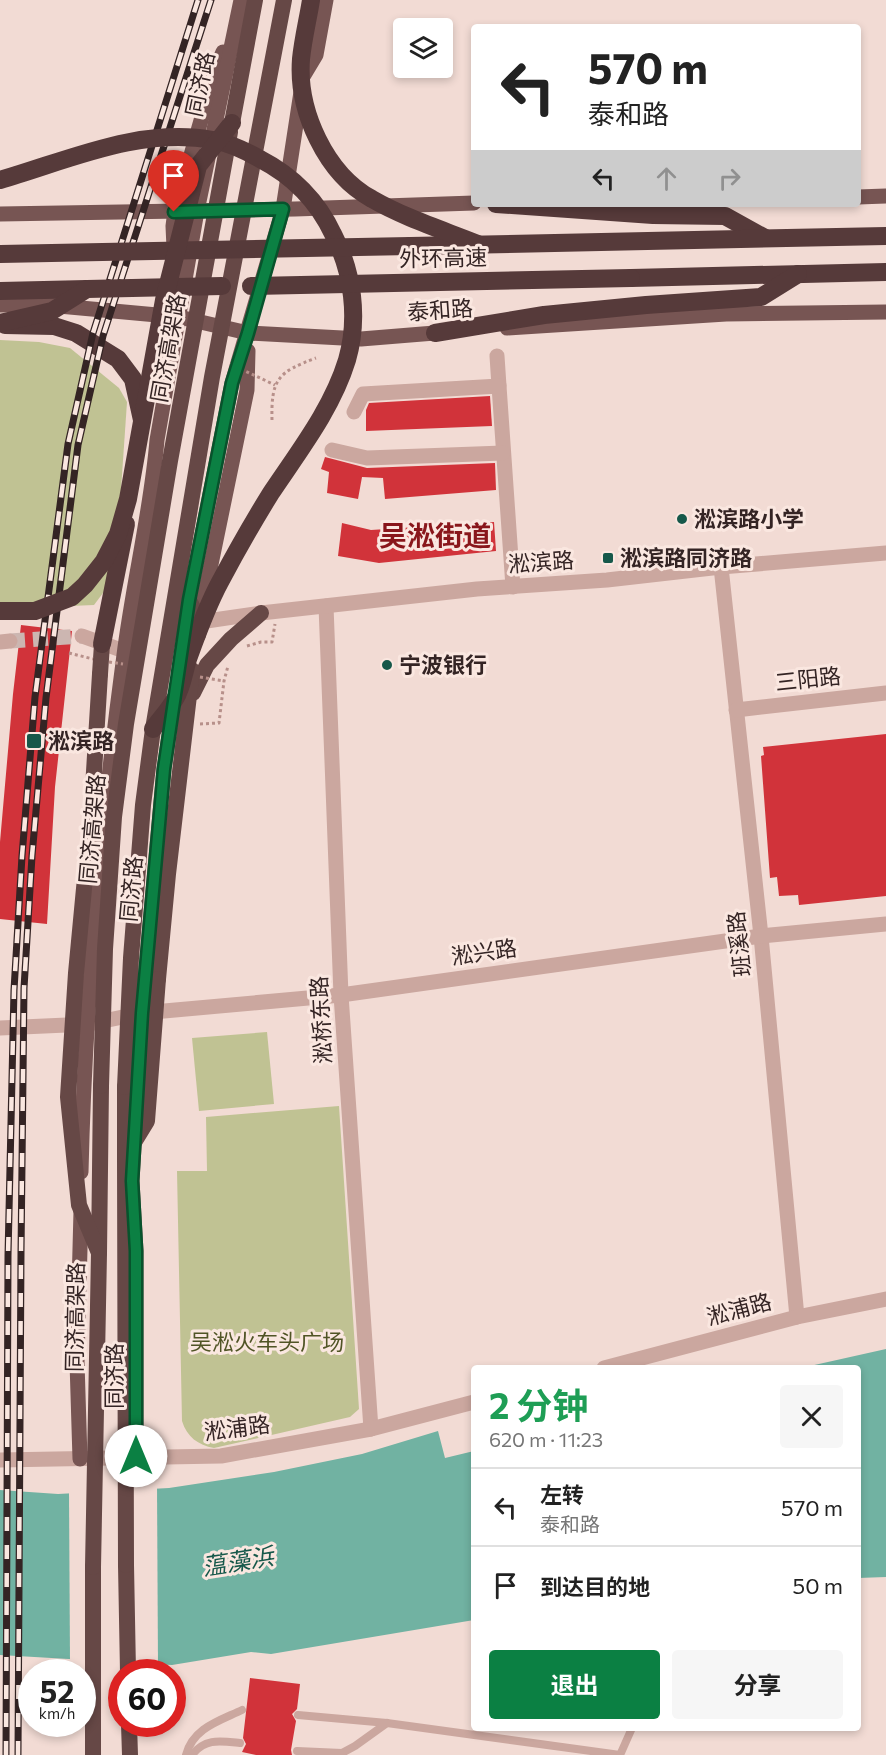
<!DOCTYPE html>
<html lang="zh">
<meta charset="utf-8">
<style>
body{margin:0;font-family:Commissioner,"Noto Sans SC",sans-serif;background:#f6f6f6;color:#222;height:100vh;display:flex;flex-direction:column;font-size:22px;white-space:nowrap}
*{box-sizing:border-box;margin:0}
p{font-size:20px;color:#767676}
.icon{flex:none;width:33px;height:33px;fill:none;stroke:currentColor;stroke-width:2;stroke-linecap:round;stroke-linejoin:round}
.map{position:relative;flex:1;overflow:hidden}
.details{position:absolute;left:471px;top:1365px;width:390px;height:366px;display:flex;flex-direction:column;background:#fff;border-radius:6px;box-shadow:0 3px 9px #0003}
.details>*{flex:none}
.banner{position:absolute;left:471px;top:24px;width:390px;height:183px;border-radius:6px;box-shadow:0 3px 9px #0003;background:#fff;color:#222;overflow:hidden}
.buttons{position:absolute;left:393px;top:18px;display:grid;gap:12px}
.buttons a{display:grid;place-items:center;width:60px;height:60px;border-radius:6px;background:#fff;box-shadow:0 3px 9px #0003;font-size:30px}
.speed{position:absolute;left:18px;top:1659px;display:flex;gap:12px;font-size:30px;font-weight:700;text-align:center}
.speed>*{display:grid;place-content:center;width:78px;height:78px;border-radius:50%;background:#fff;box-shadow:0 3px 9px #0003;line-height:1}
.speed small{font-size:15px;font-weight:400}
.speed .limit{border:9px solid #d22;background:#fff;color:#111}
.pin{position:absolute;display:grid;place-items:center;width:51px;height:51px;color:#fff;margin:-62px -26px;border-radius:50% 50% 50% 0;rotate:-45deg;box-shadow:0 0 6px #0007}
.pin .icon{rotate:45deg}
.me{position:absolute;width:66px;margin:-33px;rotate:0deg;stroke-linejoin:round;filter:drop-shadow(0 0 4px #0008)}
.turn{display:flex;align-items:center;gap:21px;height:126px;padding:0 18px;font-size:27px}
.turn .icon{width:78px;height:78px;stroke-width:2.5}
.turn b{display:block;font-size:42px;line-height:51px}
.lanes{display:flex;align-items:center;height:57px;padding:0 18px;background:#0003;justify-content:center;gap:30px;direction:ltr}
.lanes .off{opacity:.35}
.round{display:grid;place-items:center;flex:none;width:63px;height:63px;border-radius:6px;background:#f6f6f6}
.overview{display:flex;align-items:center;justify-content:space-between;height:102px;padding:0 18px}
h1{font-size:36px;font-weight:700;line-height:45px;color:#1e9e55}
.action{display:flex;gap:12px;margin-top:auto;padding:12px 18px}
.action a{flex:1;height:69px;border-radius:6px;background:#0b8043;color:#fff;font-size:24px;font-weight:700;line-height:69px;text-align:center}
.action a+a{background:#f6f6f6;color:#222}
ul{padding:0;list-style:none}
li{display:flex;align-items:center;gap:18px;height:78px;padding:0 18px;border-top:2px solid #e0e0e0}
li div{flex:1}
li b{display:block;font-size:22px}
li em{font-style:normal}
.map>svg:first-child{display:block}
</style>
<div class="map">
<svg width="886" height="1755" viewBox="0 0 886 1755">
<rect width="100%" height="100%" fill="#f2dbd4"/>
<g fill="#c0c293">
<polygon points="0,340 39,342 70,348 119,388 127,402 115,577 94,605 0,609"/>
<polygon points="267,1032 274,1104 199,1111 192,1038"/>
<path d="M339,1106L359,1409L350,1417L214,1448C198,1445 187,1437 182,1421L177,1171H207L206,1117Z"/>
</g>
<g fill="#71b2a2">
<polygon points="886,1349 886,1577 858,1578 858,1368 801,1368"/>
<polygon points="438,1431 445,1458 474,1451 474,1620 271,1654 251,1652 172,1665 0,1655 0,1490 58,1494 169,1488 274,1472 362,1454"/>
</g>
<polygon fill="#f2dbd4" points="157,1485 158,1667 70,1661 69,1491"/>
<g fill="#d1333a">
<polygon points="490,396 492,426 366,431 366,410 369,403"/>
<polygon points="325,457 367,468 495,463 496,490 385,499 383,478 362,477 358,499 327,493 329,472 321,469"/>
<polygon points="494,522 496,551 379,563 338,556 342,523 371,530"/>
<polygon points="21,625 72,631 55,787 47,924 0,919 0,842 13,694"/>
<polygon points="886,734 886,896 799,905 798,895 779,896 777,877 770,878 761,756 764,755 763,747"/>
<polygon points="250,1678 300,1684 297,1709 292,1714 296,1721 291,1750 292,1755 256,1755 242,1752 246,1744 243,1738"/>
</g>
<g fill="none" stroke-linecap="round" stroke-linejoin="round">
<polyline stroke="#ccb6b1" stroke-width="15" stroke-dasharray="15 8" stroke-linecap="butt" points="10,641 82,636"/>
<g stroke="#b7908a" stroke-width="3" stroke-dasharray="3 3" stroke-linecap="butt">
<path d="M272,420C271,379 278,372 316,358"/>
<polyline points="247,646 261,642 272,642 275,624"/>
<polyline points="200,724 219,723 224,681 228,666"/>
</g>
<g stroke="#cba79f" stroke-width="8">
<polyline points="298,1715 387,1723 620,1755"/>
<polyline points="297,1751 342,1753 355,1746 387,1723"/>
<path d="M186,1755C193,1728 219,1721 242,1710"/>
<path d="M192,1755C205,1738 220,1741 240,1743"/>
<polyline points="620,1755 632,1728"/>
</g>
<g stroke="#cba79f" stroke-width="15">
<polyline points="497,356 499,386"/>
<polyline points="354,412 363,394 499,386 513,587"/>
<polyline points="332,450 367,458 503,453"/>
<polyline points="721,567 761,936 797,1317"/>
<polyline points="326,606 341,995 371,1429"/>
<polyline points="200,622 261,613 477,589 607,580 721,567 886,553"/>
<polyline points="82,636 124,651"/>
<polyline points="0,642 10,641"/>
<polyline points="736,710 886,693"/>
<polyline points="0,1028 89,1024 142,1013 341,995 761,936 886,924"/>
<polyline points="604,1368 797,1317 886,1299"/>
<polyline points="0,1460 221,1456 371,1429 474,1402"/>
</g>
<g stroke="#775553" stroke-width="15">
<polyline points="304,75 316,55 326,0"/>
<polyline points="858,197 886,196"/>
<polyline points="0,214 295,209 474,203"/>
<polyline points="174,248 173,226 175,211 216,68 223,52"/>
<polyline points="0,305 37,304 179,317 248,333 361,339 447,332"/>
<polyline points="507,328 726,314 886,312"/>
<polyline points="202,608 247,390 248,351"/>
<polyline points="179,670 189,600 232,383 283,209 301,92"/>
<path d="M81,1172C85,999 101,827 124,655C133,583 151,512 157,440L197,211L241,0"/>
<polyline points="136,1456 136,1251 132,1181 142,1013 164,769 174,702"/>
<polyline points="80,1459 77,1362 81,1211"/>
</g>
<g stroke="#664846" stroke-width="16">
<polyline points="232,123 255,0"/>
<polyline points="189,600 200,622 198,635"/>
<polyline points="100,674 102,644"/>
<polyline points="193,693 207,665 231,639 261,613"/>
<polyline points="158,979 168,874 192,670"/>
<polyline points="125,1157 125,1087"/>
<polyline points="99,1253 101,1086"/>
<polyline points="126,1565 128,1672"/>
<polyline points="93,1567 93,1755"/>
<polyline points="129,1724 130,1755"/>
</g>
<g stroke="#563a3a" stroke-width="18">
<polyline points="496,204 653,215 725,216 765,238"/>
<polyline points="410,246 886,236"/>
<polyline points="631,278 886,272"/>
<polyline points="0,291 87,289"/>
<polyline points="5,325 54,326 76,333 118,359 133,379 142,420"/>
<polyline points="435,333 544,315 646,305 761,297 798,274"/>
<polyline points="102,644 126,524"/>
</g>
<g stroke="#342424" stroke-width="7">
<g id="rail">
<polyline points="6,1755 8,1256 14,990 22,856 35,697 68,444 93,333 198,0"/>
<polyline points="18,1755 21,1253 24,988 32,856 46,698 78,445 103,336 211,0"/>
</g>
</g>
<use href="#rail" stroke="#fae7e0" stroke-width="4.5" stroke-dasharray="14" stroke-linecap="butt"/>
<g stroke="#b7908a" stroke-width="3" stroke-dasharray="3 3" stroke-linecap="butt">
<polyline points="230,364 275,385"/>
<polyline points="69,653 93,659"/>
<polyline points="109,662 123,664"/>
<polyline points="200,677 224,681"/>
</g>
<g stroke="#664846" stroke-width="16">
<polyline points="101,1086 105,949 114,817 126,724 170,461 230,132"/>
<polyline points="125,1087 131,958 143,805 153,729 212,377 284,0"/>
<polyline points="126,1565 125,1157 147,1121 158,979"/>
<polyline points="93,1567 99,1253 79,1205 68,1097 76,973 92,804 100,674"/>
</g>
<g stroke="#563a3a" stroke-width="18">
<path d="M311,0C308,19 303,39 301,59C297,111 326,174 372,199C405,218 443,230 478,244"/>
<path d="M0,180C69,160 139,127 213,140C229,143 246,151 260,159C293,176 317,200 333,234C353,272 359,319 347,360C332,409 299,451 271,493C253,522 236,552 220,582C207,606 197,634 188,659C184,672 182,688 175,699C169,710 160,719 153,729"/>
<polyline points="0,254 410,246"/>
<polyline points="251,286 631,278"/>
<polyline points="0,323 52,311 87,289 222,286"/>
<polyline points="0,611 35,611 72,597 85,585 104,561 118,534 128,499 164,300 198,166 232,123"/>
</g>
</g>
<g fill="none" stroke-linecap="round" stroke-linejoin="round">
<g stroke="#07532c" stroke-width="15">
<polyline id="route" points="136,1456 136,1251 132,1181 142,1013 164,769 189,600 232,383 248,333 283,209 174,212"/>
</g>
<use href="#route" stroke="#0b8043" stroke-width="10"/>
</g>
<g fill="#16584a" stroke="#fae7e0" stroke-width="2">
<circle cx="682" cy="519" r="6"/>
<rect x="602" y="552" width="12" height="12" rx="3"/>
<circle cx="387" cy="665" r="6"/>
<rect x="26" y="733" width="16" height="16" rx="3"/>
</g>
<g text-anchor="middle" stroke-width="6" stroke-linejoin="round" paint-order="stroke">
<g font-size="22" fill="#342424" stroke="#fae7e0">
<text transform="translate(200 84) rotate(-78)" y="8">同济路</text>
<text transform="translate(443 258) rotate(-1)" y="8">外环高速</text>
<text transform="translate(440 310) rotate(-4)" y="8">泰和路</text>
<text transform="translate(168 348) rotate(-80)" y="8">同济高架路</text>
<text transform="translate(541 562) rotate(-4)" y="8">淞滨路</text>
<text transform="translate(808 679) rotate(-6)" y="8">三阳路</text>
<text transform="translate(92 829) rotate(-85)" y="8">同济高架路</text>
<text transform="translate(131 889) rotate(-85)" y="8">同济路</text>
<text transform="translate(739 944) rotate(-96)" y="8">班溪路</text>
<text transform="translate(484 952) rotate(-8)" y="8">淞兴路</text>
<text transform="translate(321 1020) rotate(-93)" y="8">淞桥东路</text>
<text transform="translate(739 1309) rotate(-15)" y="8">淞浦路</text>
<text transform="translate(75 1317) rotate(-89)" y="8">同济高架路</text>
<text transform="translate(114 1376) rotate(-90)" y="8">同济路</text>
<text transform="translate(237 1428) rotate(-7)" y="8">淞浦路</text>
</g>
<g font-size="22" font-weight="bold" fill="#342424" stroke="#fae7e0" text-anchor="start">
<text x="694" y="527">淞滨路小学</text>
<text x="620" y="566">淞滨路同济路</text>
<text x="399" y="673">宁波银行</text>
<text x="48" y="749">淞滨路</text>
</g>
<g font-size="22" fill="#505425" stroke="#fae7e0">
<text x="267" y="1350">吴淞火车头广场</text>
</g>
<g font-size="24" font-style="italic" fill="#16584a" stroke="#fae7e0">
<text transform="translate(238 1562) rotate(-9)" y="8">蕰藻浜</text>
</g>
<g font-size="28" font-weight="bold" fill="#89161b" stroke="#fae7e0">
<text x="435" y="546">吴淞街道</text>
</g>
</g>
</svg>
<div class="buttons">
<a><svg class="icon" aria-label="layers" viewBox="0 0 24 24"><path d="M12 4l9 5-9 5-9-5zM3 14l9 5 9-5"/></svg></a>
</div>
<div class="speed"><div>52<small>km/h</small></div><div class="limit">60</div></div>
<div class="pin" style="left:174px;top:212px;background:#d93025"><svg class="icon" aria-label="arrive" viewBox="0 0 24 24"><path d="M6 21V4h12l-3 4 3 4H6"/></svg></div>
<svg class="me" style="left:136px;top:1456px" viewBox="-20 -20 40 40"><circle r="19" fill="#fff"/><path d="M0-13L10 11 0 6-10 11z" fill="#0b8043"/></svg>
<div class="banner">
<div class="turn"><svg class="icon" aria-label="left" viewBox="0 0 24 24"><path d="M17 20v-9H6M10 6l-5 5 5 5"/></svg><div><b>570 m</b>泰和路</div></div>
<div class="lanes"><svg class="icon" aria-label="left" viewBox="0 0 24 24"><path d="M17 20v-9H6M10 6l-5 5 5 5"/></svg><svg class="icon off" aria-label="ahead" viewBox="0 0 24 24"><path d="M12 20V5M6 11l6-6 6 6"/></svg><svg class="icon off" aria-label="right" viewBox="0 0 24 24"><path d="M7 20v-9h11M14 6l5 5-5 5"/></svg></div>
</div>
<section class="details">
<div class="overview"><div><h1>2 分钟</h1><p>620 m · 11:23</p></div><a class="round"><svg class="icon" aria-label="close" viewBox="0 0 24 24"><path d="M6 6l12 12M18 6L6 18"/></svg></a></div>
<ul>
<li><svg class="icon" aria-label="left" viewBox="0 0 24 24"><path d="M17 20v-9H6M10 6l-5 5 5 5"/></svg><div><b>左转</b><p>泰和路</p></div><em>570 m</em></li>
<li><svg class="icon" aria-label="arrive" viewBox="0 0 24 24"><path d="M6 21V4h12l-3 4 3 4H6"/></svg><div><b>到达目的地</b></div><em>50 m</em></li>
</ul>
<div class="action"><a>退出</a><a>分享</a></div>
</section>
</div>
